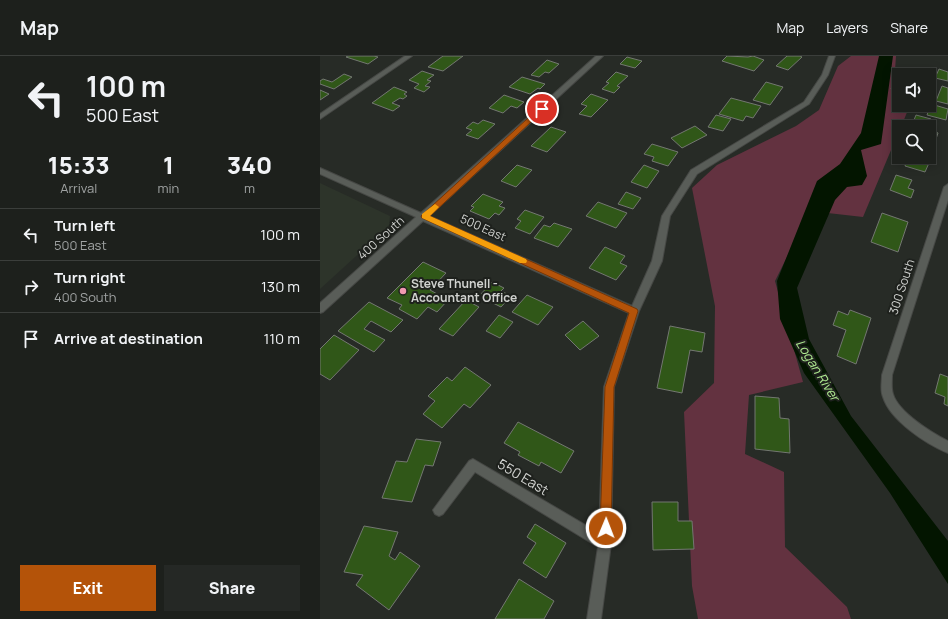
<!DOCTYPE html>
<style>
body{margin:0;font-family:Manrope,sans-serif;background:#252825;color:#f1f3f6;height:100vh;display:flex;flex-direction:column;font-size:15px;white-space:nowrap}
*{box-sizing:border-box;margin:0}
p{font-size:13px;color:#a0a3a3}
.icon{flex:none;width:22px;height:22px;fill:none;stroke:currentColor;stroke-width:2;stroke-linecap:round;stroke-linejoin:round}
.map{position:relative;flex:1;overflow:hidden}
.side{display:flex;flex-direction:column;background:#1d201c;width:320px}
.side>*{flex:none}
.guide{background:#1d201c;color:#f1f3f6;overflow:hidden}
.controls{position:absolute;left:572px;top:12px;display:grid;gap:8px}
.controls a{display:grid;place-items:center;width:44px;height:44px;border-radius:0px;background:#1d201c;box-shadow:0 2px 10px #0003,0 0 0 1px #3b3e3b;font-size:20px}
.pin{position:absolute;display:grid;place-items:center;width:34px;height:34px;color:#fff;margin:-17px;border:2px solid #fff;border-radius:50%;box-shadow:0 1px 4px #0007}
.me{position:absolute;width:44px;margin:-22px;rotate:1deg;stroke-linejoin:round;filter:drop-shadow(0 0 3px #0008)}
.turn{display:flex;align-items:center;gap:14px;height:84px;padding:0 20px;font-size:18px}
.turn .icon{width:52px;height:52px;stroke-width:2.5}
.turn b{display:block;font-size:28px;line-height:34px}
.eta{display:flex;justify-content:space-evenly;align-items:center;height:68px;text-align:center}
.eta b{font-size:24px;font-weight:800;line-height:28px}
.primary-button{display:flex;gap:8px;margin-top:auto;padding:8px 20px}
.primary-button a{flex:1;height:46px;border-radius:0px;background:#b45309;color:#fff;font-size:16px;font-weight:800;line-height:46px;text-align:center}
.primary-button a+a{background:#252825;color:#f1f3f6}
ul{padding:0;list-style:none}
li{display:flex;align-items:center;gap:12px;height:52px;padding:0 20px;border-top:1px solid #3b3e3b}
li div{flex:1}
li b{display:block;font-size:15px}
li em{font-style:normal}
header{display:flex;align-items:center;gap:24px;box-sizing:border-box;height:56px;padding:0 20px;background:#1d201c;border-bottom:1px solid #3b3e3b}
header strong{font-size:19px}
nav{display:flex;gap:22px;margin-inline-start:auto;font-size:14px}
main{display:flex;flex:1;min-height:0}
.map>svg:first-child{display:block}
</style>
<header>
<strong>Map</strong>
<nav><a>Map</a><a>Layers</a><a>Share</a></nav>
</header>
<main>
<section class="side">
<div class="guide">
<div class="turn"><svg class="icon" aria-label="left" viewBox="0 0 24 24"><path d="M17 20v-9H6M10 6l-5 5 5 5"/></svg><div><b>100 m</b>500 East</div></div>
</div>
<div class="eta">
<div><b>15:33</b><p>Arrival</p></div>
<div><b>1</b><p>min</p></div>
<div><b>340</b><p>m</p></div>
</div>
<ul>
<li><svg class="icon" aria-label="left" viewBox="0 0 24 24"><path d="M17 20v-9H6M10 6l-5 5 5 5"/></svg><div><b>Turn left</b><p>500 East</p></div><em>100 m</em></li>
<li><svg class="icon" aria-label="right" viewBox="0 0 24 24"><path d="M7 20v-9h11M14 6l5 5-5 5"/></svg><div><b>Turn right</b><p>400 South</p></div><em>130 m</em></li>
<li><svg class="icon" aria-label="arrive" viewBox="0 0 24 24"><path d="M6 21V4h12l-3 4 3 4H6"/></svg><div><b>Arrive at destination</b></div><em>110 m</em></li>
</ul>
<div class="primary-button"><a>Exit</a><a>Share</a></div>
</section>
<div class="map">
<svg width="628" height="563" viewBox="0 0 628 563">
<rect width="100%" height="100%" fill="#272b26"/>
<polygon fill="#2d342a" points="0,127 70,160 69,170 0,233"/>
<polygon fill="#633240" points="531,0 576,0 574,29 579,32 579,49 590,49 581,71 579,71 579,75 543,161 490,155 455,225 483,326 429,339 425,398 464,416 465,491 527,551 531,563 378,563 372,530 364,356 394,327 395,250 372,132 397,109 476,70 499,54 518,10"/>
<polygon fill="#031500" points="559,0 573,0 561,88 541,94 547,120 542,129 527,131 515,144 477,232 489,283 531,360 628,485 628,528 570,437 484,317 460,263 457,225 497,125 520,108 541,77"/>
<g fill="#305718" stroke="#737771">
<polygon points="28,0 54,0 58,1 48,8 26,1"/>
<polygon points="123,0 143,0 123,15 108,11"/>
<polygon points="407,0 428,1 433,0 444,4 434,15 402,5"/>
<polygon points="467,0 480,0 482,1 468,14 456,10"/>
<polygon points="307,1 322,5 315,12 300,8"/>
<polygon points="227,4 239,8 229,17 225,16 219,21 211,19"/>
<polygon points="619,13 628,16 628,25 615,22"/>
<polygon points="102,15 114,19 107,24 111,25 105,30 110,31 104,36 94,32 99,28 89,24"/>
<polygon points="296,16 308,20 297,30 300,31 294,37 282,33 289,27 286,26"/>
<polygon points="24,18 32,21 14,33 0,28 0,25 3,23 12,26"/>
<polygon points="578,18 580,19 579,19 579,35 571,33"/>
<polygon points="202,21 225,28 220,33 218,32 210,38 189,31"/>
<polygon points="446,26 463,31 450,49 433,44"/>
<polygon points="622,30 628,32 628,48 616,45"/>
<polygon points="74,31 87,36 84,38 87,40 83,43 80,42 72,47 80,50 73,55 52,47"/>
<polygon points="0,34 9,38 0,44"/>
<polygon points="271,38 288,44 271,61 259,58 267,50 261,48"/>
<polygon points="184,39 204,46 197,52 191,50 183,57 169,52"/>
<polygon points="411,42 441,50 433,62 426,60 423,65 399,58"/>
<polygon points="611,48 628,53 626,64 607,59"/>
<polygon points="396,59 411,63 403,75 388,71"/>
<polygon points="596,59 611,63 609,67 616,69 614,75 618,77 615,86 609,84 609,71 592,69"/>
<polygon points="163,64 175,68 158,83 146,79 152,74 146,72 153,66 158,68"/>
<polygon points="375,70 387,79 362,92 351,82"/>
<polygon points="231,71 246,76 227,96 211,90"/>
<polygon points="332,88 358,96 348,110 332,105 334,101 324,98"/>
<polygon points="588,101 604,101 603,105 609,107 605,116 585,110"/>
<polygon points="197,109 212,114 196,131 181,125"/>
<polygon points="324,109 339,115 327,132 311,126"/>
<polygon points="576,119 592,124 588,132 594,134 591,142 570,134"/>
<polygon points="306,136 321,142 313,153 298,148"/>
<polygon points="163,138 183,146 179,150 185,152 179,159 175,157 169,163 150,155 154,151 151,150"/>
<polygon points="278,146 307,157 296,172 266,160"/>
<polygon points="205,154 224,161 210,178 195,172 201,165 197,163"/>
<polygon points="562,157 588,166 578,196 551,186"/>
<polygon points="234,167 252,173 238,191 214,182 224,169 230,171"/>
<polygon points="285,191 305,200 300,207 307,210 296,224 269,212"/>
<polygon points="103,206 126,217 110,234 128,244 117,256 108,251 97,263 79,253 82,249 67,242"/>
<polygon points="172,226 184,232 181,235 191,240 181,251 159,240"/>
<polygon points="207,239 233,251 218,269 192,256"/>
<polygon points="146,244 159,251 133,280 119,273"/>
<polygon points="49,246 83,264 71,276 51,265 44,273 65,284 54,296 18,275"/>
<polygon points="530,254 551,262 536,308 517,300 526,274 513,269 518,255 528,259"/>
<polygon points="179,259 193,266 180,282 166,275"/>
<polygon points="263,265 279,280 260,294 245,279"/>
<polygon points="350,270 385,277 382,296 370,294 362,337 337,332"/>
<polygon points="14,279 39,294 10,324 0,318 0,293"/>
<polygon points="145,311 171,329 150,352 144,348 122,372 103,358 115,345 108,340 127,321 132,325"/>
<polygon points="620,318 628,321 628,350 624,348 625,341 615,337"/>
<polygon points="435,340 459,342 460,362 469,363 470,397 435,393"/>
<polygon points="198,366 254,395 241,417 221,406 219,410 198,399 200,396 184,387"/>
<polygon points="96,383 121,386 113,410 105,409 92,446 62,442 76,405 87,406"/>
<polygon points="332,446 358,446 358,465 372,465 374,493 333,494"/>
<polygon points="215,468 246,487 226,522 203,507 216,487 207,481"/>
<polygon points="44,470 78,476 69,500 75,504 80,496 100,510 69,554 36,529 43,519 24,516"/>
<polygon points="199,523 234,545 224,563 175,563"/>
</g>
<g fill="none" stroke-linecap="round" stroke-linejoin="round">
<g stroke="#464845" stroke-width="2">
<g id="minor">
<polygon points="85,0 92,0 0,63 0,58"/>
<polygon points="276,0 283,0 109,160 312,250 332,205 342,160 371,114 484,46 502,19 509,0 515,0 508,19 489,48 377,118 350,160 342,205 319,255 294,331 291,488 281,563 267,563 278,491 155,416 123,458 119,460 115,458 113,454 149,405 153,403 279,477 284,331 309,257 103,165 3,256 0,257 0,247 96,161 0,118 0,112 101,157"/>
<path d="M628,128V144L572,319C572,325 571,332 573,338C578,356 612,377 628,385V397C606,388 570,364 563,341C560,334 562,326 562,319L624,131Z"/>
</g>
</g>
<use href="#minor" fill="#595d58" fill-rule="evenodd"/>
</g>
<polygon fill="#b45309" stroke="#753606" points="219,52 225,53 110,160 317,253 318,255 294,331 291,472 290,476 286,478 282,476 280,472 285,331 309,257 102,162 101,160"/>
<polygon fill="#f59e0b" points="115,148 119,151 110,160 206,203 207,205 206,207 200,207 102,162 102,158"/>
<circle fill="#f29ab0" stroke="#1e211d" stroke-width="1.5" cx="83" cy="235" r="4"/>
<g text-anchor="middle" stroke-width="4" stroke-linejoin="round" paint-order="stroke">
<g font-size="12" fill="#d0d2cf" stroke="#1e211d">
<text transform="translate(163 172) rotate(24)" y="4">500 East</text>
<text transform="translate(61 182) rotate(-42)" y="4">400 South</text>
<text transform="translate(582 231) rotate(-72)" y="4">300 South</text>
</g>
<g font-size="12" font-weight="bold" fill="#d0d2cf" stroke="#1e211d" text-anchor="start">
<text x="91" y="232">Steve Thunell -<tspan x="91" dy="14">Accountant Office</tspan></text>
</g>
<g font-size="13" font-style="italic" fill="#aee990" stroke="#1e211d">
<text transform="translate(498 314) rotate(58)" y="5">Logan River</text>
</g>
<g font-size="14" fill="#d0d2cf" stroke="#1e211d">
<text transform="translate(203 421) rotate(31)" y="5">550 East</text>
</g>
</g>
</svg>
<div class="controls">
<a><svg class="icon" aria-label="sound" viewBox="0 0 24 24"><path d="M4 9h4l5-4v14l-5-4H4zM17 9q2 3 0 6"/></svg></a>
<a><svg class="icon" aria-label="search" viewBox="0 0 24 24"><circle cx="10" cy="10" r="6"/><path d="M15 15l6 6"/></svg></a>
</div>
<div class="pin" style="left:222px;top:53px;background:#d93025"><svg class="icon" aria-label="arrive" viewBox="0 0 24 24"><path d="M6 21V4h12l-3 4 3 4H6"/></svg></div>
<svg class="me" style="left:286px;top:472px" viewBox="-20 -20 40 40"><circle r="17" fill="#b45309" stroke="#fff" stroke-width="3"/><path d="M0-11L8 9 0 5-8 9z" fill="#fff"/></svg>
</div>
</main>
